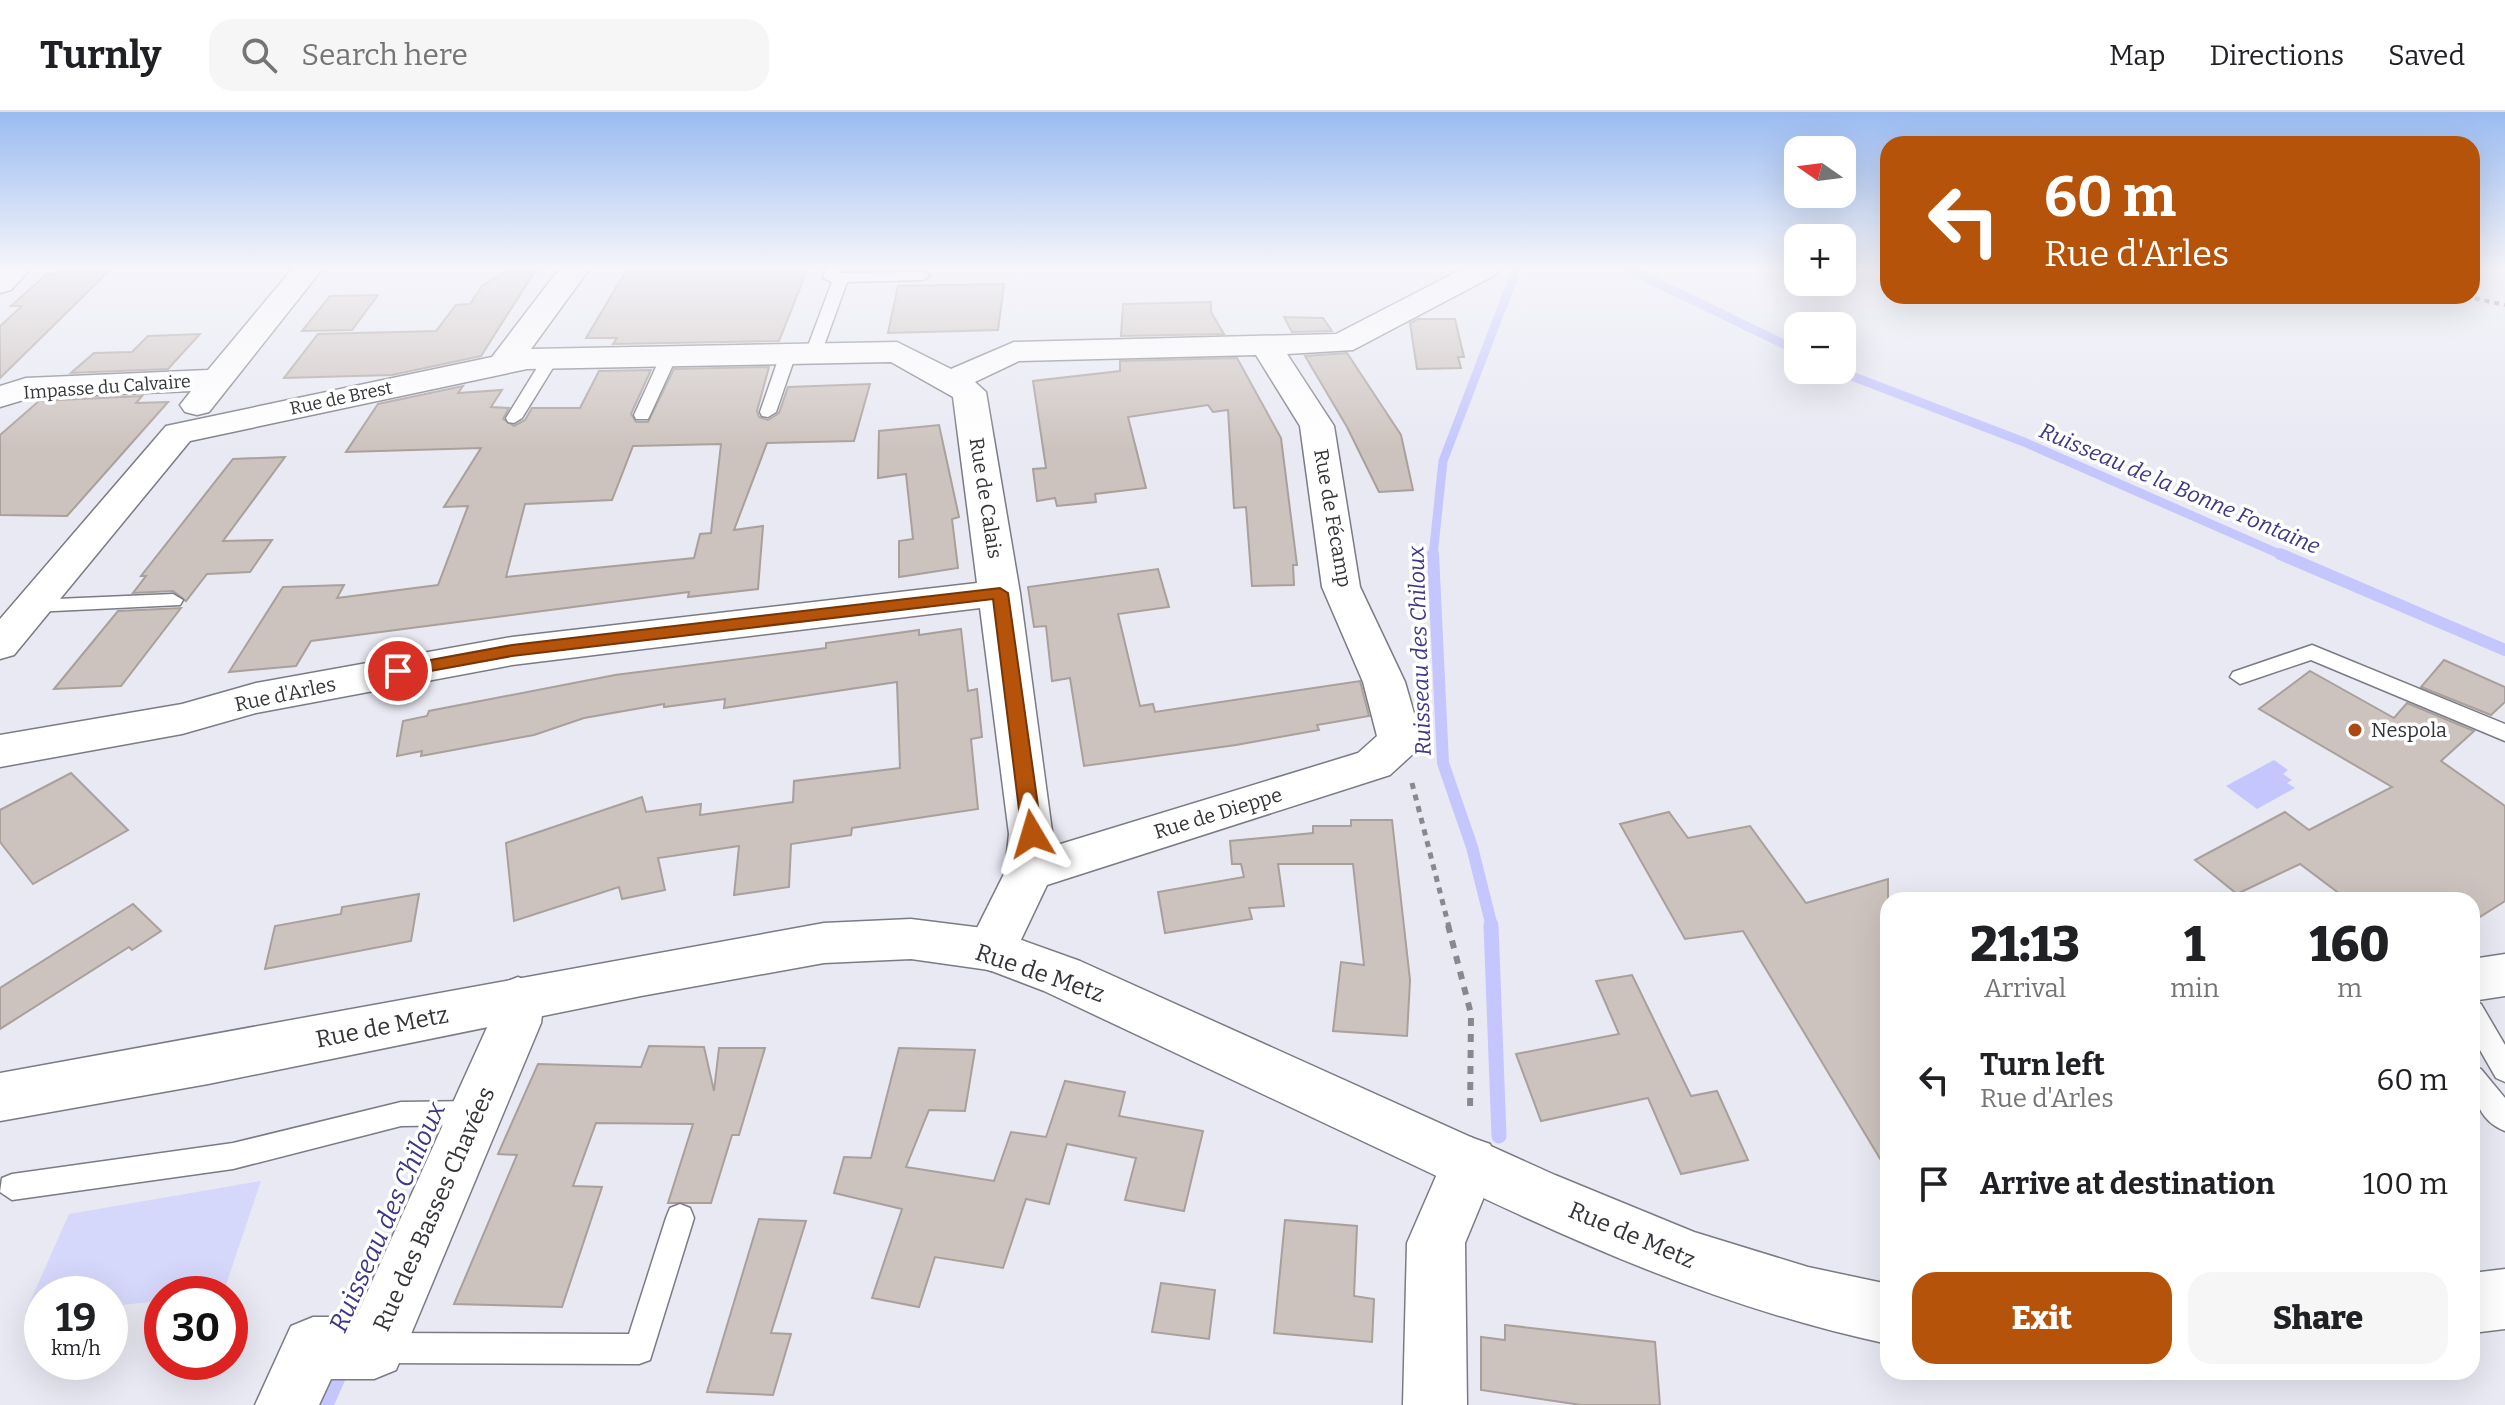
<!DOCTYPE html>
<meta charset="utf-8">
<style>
body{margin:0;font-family:Bitter,serif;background:#f6f6f6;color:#202124;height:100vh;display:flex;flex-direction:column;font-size:30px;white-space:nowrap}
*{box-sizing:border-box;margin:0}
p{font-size:26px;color:#757577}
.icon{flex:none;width:44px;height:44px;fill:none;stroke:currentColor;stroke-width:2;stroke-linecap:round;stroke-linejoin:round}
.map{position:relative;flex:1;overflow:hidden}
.side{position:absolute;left:1880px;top:780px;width:600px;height:488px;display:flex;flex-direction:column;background:#fff;border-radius:24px;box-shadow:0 8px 32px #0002}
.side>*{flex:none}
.hud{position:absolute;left:1880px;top:24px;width:600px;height:168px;border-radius:24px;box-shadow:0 8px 32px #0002;background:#b45309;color:#fff;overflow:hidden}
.needle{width:52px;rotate:284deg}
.buttons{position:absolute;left:1784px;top:24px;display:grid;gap:16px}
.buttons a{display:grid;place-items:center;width:72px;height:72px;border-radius:16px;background:#fff;box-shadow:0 8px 32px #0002;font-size:40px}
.speed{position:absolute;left:24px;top:1164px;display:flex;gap:16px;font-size:40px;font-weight:700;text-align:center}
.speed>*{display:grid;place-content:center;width:104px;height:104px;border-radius:50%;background:#fff;box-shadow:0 8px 32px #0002;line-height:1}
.speed small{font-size:20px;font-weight:400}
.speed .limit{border:12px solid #d22;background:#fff;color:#111}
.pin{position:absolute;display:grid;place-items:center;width:68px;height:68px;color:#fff;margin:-34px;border:4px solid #fff;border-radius:50%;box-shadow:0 2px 8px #0007}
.me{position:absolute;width:88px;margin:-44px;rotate:353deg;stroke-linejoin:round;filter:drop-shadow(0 0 6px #0008)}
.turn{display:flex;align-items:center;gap:28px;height:168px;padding:0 32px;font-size:36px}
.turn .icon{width:104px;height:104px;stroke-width:2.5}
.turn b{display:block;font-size:56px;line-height:68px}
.eta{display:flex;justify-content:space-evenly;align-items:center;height:136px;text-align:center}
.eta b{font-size:48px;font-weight:800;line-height:56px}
.action{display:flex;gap:16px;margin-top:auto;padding:16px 32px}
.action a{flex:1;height:92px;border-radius:24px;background:#b45309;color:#fff;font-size:32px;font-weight:800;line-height:92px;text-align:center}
.action a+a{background:#f6f6f6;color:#202124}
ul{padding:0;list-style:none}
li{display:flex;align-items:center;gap:24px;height:104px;padding:0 32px}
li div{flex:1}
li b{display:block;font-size:30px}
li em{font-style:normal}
header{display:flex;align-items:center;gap:48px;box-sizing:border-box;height:112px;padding:0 40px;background:#fff;border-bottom:2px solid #e0e0e0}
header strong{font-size:38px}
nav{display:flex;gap:44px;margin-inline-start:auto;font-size:28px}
.search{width:560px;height:72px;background:#f6f6f6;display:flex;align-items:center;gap:20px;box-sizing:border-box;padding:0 28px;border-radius:24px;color:#757577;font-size:30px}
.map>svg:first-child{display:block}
</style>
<header>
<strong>Turnly</strong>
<div class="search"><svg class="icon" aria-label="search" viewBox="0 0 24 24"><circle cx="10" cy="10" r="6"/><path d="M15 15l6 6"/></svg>Search here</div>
<nav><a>Map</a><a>Directions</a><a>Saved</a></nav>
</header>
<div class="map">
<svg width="2505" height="1293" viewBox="0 0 2505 1293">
<rect width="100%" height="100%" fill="#e8e9f3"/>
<polygon fill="#d6d8fb" points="261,1069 223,1182 162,1182 162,1189 110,1194 110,1182 42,1182 42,1199 25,1201 69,1102"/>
<polygon fill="#c5c6fe" points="2274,648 2288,658 2283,662 2292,668 2287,671 2295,676 2257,697 2226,674"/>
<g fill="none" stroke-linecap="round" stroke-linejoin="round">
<g stroke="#c5c6fe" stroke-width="9">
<polyline points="1627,156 1798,239"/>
<polyline points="1836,258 2024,330 2284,444"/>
<polyline points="1433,444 1443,349 1517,156"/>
</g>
<g stroke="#c5c6fe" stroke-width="12">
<polyline points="1433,442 1443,651 1472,735 1492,815"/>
<polyline points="2280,442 2505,538"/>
</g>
<g stroke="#c5c6fe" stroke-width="15">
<polyline points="1491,813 1499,1024"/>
<polyline points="326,1293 344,1252"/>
</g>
</g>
<g fill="#cdc3be" stroke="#a99f9b" stroke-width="2" fill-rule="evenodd">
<polygon points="64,156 112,156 0,266 0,214 22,194 11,194 47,162 58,161"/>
<polygon points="511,156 537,156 481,244 392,263 284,266 318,222 436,219 456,193 470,192 482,174"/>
<polygon points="808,156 779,229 613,232 617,226 586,226 627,157"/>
<polygon points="1004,172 998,218 888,221 898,174"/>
<polygon points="378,183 352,218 302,219 330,184"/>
<polygon points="1211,190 1211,200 1224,222 1121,224 1123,192"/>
<polygon points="1284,205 1323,206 1332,219 1292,220"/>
<polygon points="1418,207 1455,207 1464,245 1458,245 1461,256 1417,257 1410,211"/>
<polygon points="200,222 168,257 71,261 94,241 132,240 148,224"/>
<polygon points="1347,241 1401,323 1413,378 1379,380 1347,315 1305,244"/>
<polygon points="1237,246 1281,326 1297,453 1293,453 1294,473 1252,474 1246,395 1234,396 1228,298 1213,300 1208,293 1128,305 1146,376 1095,382 1096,390 1057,394 1055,386 1037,389 1033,357 1046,356 1033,269 1120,259 1120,249"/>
<path d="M769,255L757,299L759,305L768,308L779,301L788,275L870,272L854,329L767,331L734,418L763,414L758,477L688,485L689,480L311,529L296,554L229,560L283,475L344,473L337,486L438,473L468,394L444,395L481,336L346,340L378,292L463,274L458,281L502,278L491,295L509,296L503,307L514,314L525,308L532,296H580L599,259L651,258L631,302L636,310H648L674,257ZM721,332L711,421L700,422L694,446L506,465L525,392L612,388L633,334Z"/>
<polygon points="142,284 136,291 168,290 67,404 0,403 0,323 39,289"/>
<polygon points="939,313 959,405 952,407 958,456 899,465 899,429 913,427 906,362 878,366 879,319"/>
<polygon points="285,345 223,429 272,428 250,460 207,462 186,489 173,479 133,481 146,464 141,464 233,347"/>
<polygon points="1158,457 1169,495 1118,502 1140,594 1153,592 1155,600 1360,569 1369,604 1317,613 1319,618 1236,633 1084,654 1070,566 1052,569 1046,514 1034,515 1028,475"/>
<polygon points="181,496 121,574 54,577 118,499"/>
<polygon points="961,517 968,579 977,577 982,625 971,627 978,697 852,716 851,723 791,732 789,775 734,783 739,734 658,746 665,778 622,787 619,775 514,809 506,731 642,685 646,700 701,692 700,703 793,690 794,669 900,656 897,570 724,596 725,587 664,595 664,592 584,606 534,623 421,644 422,639 397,644 403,609 427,604 429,599 615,563 826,536 826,531 919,518 919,523"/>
<polygon points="2444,548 2505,575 2505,590 2491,603 2421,575"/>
<polygon points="2310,559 2394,606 2407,591 2474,619 2441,649 2505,694 2505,789 2472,810 2472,788 2348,788 2300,752 2237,782 2195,748 2285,700 2309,718 2392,675 2259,597"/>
<polygon points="71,661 128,718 33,772 0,730 0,698"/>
<polygon points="1669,700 1688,726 1750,714 1806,791 1888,767 1888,1060 1743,819 1685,827 1620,712"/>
<polygon points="1351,708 1392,708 1410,868 1407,924 1333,919 1341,850 1364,853 1353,752 1278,752 1284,794 1249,796 1252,807 1165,821 1158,780 1244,765 1241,752 1232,752 1230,729 1313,721 1313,714 1351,714"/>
<polygon points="419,782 411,829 265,857 275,814 341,802 342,795"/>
<polygon points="133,792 161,819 132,838 129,835 0,917 0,876"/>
<polygon points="1632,863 1691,984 1717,979 1748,1048 1681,1062 1648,986 1541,1009 1516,942 1619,922 1596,869"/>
<polygon points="649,934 704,935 714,979 719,936 765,936 739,1023 732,1023 711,1091 668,1091 693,1012 596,1011 573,1074 602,1075 562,1195 454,1192 517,1043 498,1042 538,952 641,955"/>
<polygon points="899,936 975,938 965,999 929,998 906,1055 994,1069 1011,1020 1046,1025 1065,969 1125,980 1119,1004 1203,1019 1184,1099 1125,1088 1136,1046 1067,1032 1049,1092 1026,1087 1003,1156 935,1145 919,1195 872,1186 902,1097 834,1081 844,1045 871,1046"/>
<polygon points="759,1107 806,1109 771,1221 791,1222 773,1283 707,1280"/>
<polygon points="1285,1108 1357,1114 1354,1184 1374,1187 1372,1230 1274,1221"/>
<polygon points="1161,1171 1215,1178 1209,1227 1152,1220"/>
<polygon points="1505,1213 1655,1230 1660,1293 1581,1293 1481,1278 1481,1225 1505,1228"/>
</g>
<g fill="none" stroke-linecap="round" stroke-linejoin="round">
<g stroke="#7a7b84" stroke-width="3">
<g id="service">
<polygon points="826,156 841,156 839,161 923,160 930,164 923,168 847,170 821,242 813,247 805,242 832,170 823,166"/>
<polygon points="788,237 796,242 776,300 768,305 762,304 760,300 780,242"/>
<polygon points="669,239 677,244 650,303 648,307 636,307 634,303 661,244"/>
<polygon points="551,241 559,246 522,306 514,311 508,310 506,306 543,246"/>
<polygon points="173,482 183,488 180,493 33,500 23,494 33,488"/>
<polygon points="2312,533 2505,612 2505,629 2311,548 2240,572 2230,565 2233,560"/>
<polygon points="2472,889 2481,892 2505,933 2505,970 2496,966 2472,924"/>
<path d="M2472,953L2481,957L2505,986V1019C2476,1008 2472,980 2472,953Z"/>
<polygon points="475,989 485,992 489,1001 485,1010 475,1013 401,1014 233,1057 12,1088 0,1080 2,1066 12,1062 233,1031 401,990"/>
<polygon points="680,1092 690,1096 694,1106 650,1248 639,1252 375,1251 364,1247 360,1236 364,1225 375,1221 629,1222 666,1106 670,1096"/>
</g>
</g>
<g stroke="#7a7b84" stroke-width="3">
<g id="minor">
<polygon points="0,156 31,156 11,178 0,181"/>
<polygon points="293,156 323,156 209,300 197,303 185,300 180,293 191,279 30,286 0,295 0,274 26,266 208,258"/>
<path d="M560,156H590L531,237L897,230L951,257L1014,230L1336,222L1464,156H1501L1497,162L1353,238L1287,242L1334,314L1360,475L1405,570L1422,629L1415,640L1390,663L1047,773L1009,853L991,859L973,853L966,838L1005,760L1009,722L980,496L512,553L256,601L182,622L0,655V623L182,592L256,571L512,525L977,471L953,285L891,250L527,257L190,329L14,543L0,547V507L166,314L492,245ZM1256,243L1300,314L1322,475L1363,570L1377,624L1358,641L1054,734L1020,481L986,280L975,270L1019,249Z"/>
<polygon points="2505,842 2505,884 2472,889 2472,847"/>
<polygon points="518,865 536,872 544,887 541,911 396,1258 374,1267 331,1267 319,1293 255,1293 291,1214 313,1205 356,1205 489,911 492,887 500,872"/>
<polygon points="1470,1025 1490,1032 1498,1051 1465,1131 1467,1293 1403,1293 1407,1131 1450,1032"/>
</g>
</g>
<g stroke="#7a7b84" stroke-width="3">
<g id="tertiary">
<path d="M911,807L991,817L1080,849L1555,1063L1694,1120L1808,1155L1888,1172V1232C1714,1195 1567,1126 1407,1050C1286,993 1165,936 1044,879L989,858L911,847L824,851L641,884L208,972L0,1009V961L824,811Z"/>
<polygon points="2505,1157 2505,1217 2472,1221 2472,1161"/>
</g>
</g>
<polyline stroke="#88898f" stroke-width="4" stroke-dasharray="5 5" stroke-linecap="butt" points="2465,184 2505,193"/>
<polyline stroke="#88898f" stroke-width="5" stroke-dasharray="6 6" stroke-linecap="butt" points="1412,671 1449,815"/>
<polyline stroke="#88898f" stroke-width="6" stroke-dasharray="8 8" stroke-linecap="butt" points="1448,813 1471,902 1470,1002"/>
<use href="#service" fill="#fff" fill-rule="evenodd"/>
<use href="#minor" fill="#fff" fill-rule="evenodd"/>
<use href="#tertiary" fill="#fff" fill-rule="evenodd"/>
</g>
<linearGradient id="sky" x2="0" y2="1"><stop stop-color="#9abbf1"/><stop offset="0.46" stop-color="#f5f5fa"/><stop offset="1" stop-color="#f5f5fa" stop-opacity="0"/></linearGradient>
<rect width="2505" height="337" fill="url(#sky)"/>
<polygon fill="#b45309" stroke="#753606" stroke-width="2" points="1000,476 1008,481 1042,722 1032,730 1022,722 993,487 512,544 398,565 390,559 398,554 512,533"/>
<circle fill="#ac4814" stroke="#fff" stroke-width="3" cx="2355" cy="618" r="8"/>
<g text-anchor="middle" stroke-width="7" stroke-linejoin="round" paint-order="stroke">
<g font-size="18" fill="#343538" stroke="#fff">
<text transform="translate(107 275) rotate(-4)" y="6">Impasse du Calvaire</text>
<text transform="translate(341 286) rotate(-12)" y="6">Rue de Brest</text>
</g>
<g font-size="20" fill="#343538" stroke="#fff">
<text transform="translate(986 386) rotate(81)" y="7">Rue de Calais</text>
<text transform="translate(1333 406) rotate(80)" y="7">Rue de Fécamp</text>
<text transform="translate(285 582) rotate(-12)" y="7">Rue d'Arles</text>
<text transform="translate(1218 701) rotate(-17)" y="7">Rue de Dieppe</text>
</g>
<g font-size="20" fill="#343538" stroke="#fff" text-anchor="start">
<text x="2371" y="625">Nespola</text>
</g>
<g font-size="22" font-style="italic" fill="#3f3785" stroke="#fff">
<text transform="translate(2180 376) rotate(23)" y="8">Ruisseau de la Bonne Fontaine</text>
<text transform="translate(1419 539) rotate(-92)" y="8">Ruisseau des Chiloux</text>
</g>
<g font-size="24" fill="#343538" stroke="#fff">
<text transform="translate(1040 861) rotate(19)" y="8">Rue de Metz</text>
<text transform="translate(382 915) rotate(-11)" y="8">Rue de Metz</text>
<text transform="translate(434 1097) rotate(-66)" y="8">Rue des Basses Chavées</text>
<text transform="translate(1632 1123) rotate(23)" y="8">Rue de Metz</text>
</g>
<g font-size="26" font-style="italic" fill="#3f3785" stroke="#fff">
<text transform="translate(387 1105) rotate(-66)" y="9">Ruisseau des Chiloux</text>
</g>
</g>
</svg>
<div class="buttons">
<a><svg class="needle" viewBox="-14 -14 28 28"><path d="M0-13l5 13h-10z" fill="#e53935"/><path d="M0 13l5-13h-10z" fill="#757577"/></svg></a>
<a>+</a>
<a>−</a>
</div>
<div class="speed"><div>19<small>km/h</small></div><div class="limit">30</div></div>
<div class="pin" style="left:398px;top:559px;background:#d93025"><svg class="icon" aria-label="arrive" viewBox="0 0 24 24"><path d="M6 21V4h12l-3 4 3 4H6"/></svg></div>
<svg class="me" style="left:1032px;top:722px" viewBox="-20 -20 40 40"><path d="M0-17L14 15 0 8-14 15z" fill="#b45309" stroke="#fff" stroke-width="4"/></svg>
<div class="hud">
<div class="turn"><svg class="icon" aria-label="left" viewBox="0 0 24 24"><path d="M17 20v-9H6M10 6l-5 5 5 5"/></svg><div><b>60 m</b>Rue d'Arles</div></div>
</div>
<section class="side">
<div class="eta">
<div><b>21:13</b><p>Arrival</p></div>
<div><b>1</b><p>min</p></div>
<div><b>160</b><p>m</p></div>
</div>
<ul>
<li><svg class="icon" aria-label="left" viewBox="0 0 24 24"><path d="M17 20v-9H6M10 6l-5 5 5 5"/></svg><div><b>Turn left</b><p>Rue d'Arles</p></div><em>60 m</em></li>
<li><svg class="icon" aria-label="arrive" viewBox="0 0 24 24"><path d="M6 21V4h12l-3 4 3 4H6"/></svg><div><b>Arrive at destination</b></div><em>100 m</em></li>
</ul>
<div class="action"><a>Exit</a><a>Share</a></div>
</section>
</div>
